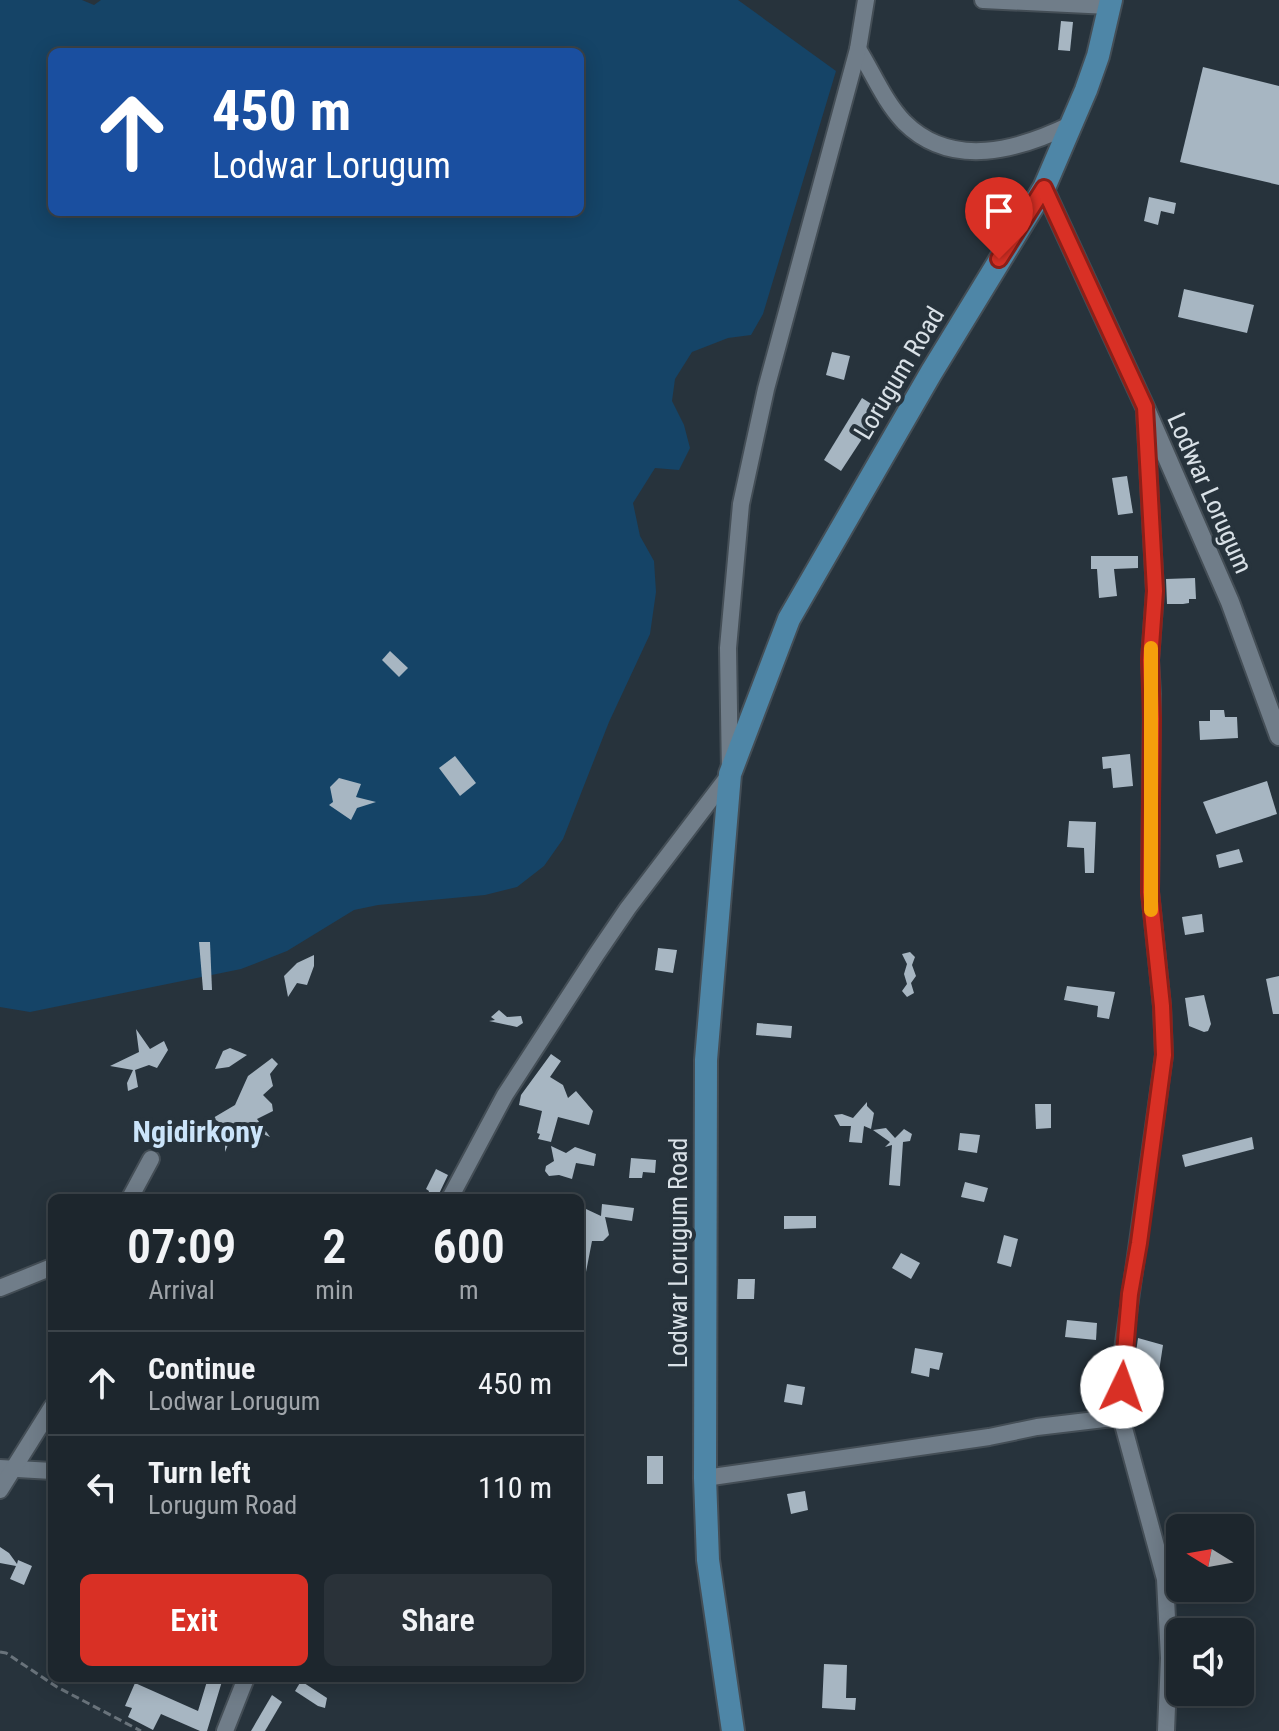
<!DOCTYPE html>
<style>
body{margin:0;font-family:"Roboto Condensed",sans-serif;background:#2a3239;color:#f1f3f6;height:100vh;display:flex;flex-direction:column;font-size:30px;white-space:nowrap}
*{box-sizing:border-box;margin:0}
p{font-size:26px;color:#a0a5aa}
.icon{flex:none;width:44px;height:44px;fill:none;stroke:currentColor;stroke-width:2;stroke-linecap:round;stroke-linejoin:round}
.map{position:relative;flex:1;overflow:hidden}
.panel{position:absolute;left:48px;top:1194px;width:536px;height:488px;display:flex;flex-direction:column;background:#1d262d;border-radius:12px;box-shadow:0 4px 20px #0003,0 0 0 2px #3b4349}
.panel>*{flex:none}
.banner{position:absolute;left:48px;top:48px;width:536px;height:168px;border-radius:12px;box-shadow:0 4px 20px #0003,0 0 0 2px #3b4349;background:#1a4fa0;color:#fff;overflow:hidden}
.needle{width:52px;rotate:281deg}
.fabs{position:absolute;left:1166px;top:1514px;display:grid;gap:16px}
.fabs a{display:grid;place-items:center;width:88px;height:88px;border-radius:12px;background:#1d262d;box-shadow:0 4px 20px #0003,0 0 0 2px #3b4349;font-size:40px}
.pin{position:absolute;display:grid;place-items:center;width:68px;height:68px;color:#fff;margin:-82px -34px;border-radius:50% 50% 50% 0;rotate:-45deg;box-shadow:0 0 8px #0007}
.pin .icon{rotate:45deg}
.me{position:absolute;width:88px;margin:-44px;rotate:3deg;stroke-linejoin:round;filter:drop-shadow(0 0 6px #0008)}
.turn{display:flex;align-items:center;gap:28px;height:168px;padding:0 32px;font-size:36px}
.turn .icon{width:104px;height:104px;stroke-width:2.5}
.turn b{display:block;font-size:56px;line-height:68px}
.eta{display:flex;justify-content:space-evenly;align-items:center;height:136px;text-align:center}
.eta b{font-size:48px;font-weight:600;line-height:56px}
.action{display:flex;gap:16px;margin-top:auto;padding:16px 32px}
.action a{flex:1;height:92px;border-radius:12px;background:#d93025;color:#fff;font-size:32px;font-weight:600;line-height:92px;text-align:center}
.action a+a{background:#2a3239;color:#f1f3f6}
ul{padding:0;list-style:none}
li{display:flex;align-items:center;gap:24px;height:104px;padding:0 32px;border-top:2px solid #3b4349}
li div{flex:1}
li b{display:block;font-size:30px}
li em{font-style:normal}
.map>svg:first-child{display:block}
</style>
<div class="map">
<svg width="1279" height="1731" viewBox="0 0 1279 1731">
<rect width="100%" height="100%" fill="#27333c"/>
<path fill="#154467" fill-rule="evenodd" d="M0,0H82L94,5L101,0H738L836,71L763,314L751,335L728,338L692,352L675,379L672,401L684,425L690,448L679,470L655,468L633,503L640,536L654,561L656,592L650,634L609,722L563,839L544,866L517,887L485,895L378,905L354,910L287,951L241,969L30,1012L0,1007ZM52,52H580V212H52Z"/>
<g fill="#a7b6c2">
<polygon points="1061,21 1073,22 1070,51 1058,50"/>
<polygon points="1203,67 1279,86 1279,185 1180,162"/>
<polygon points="1149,197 1176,203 1174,214 1161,211 1158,225 1144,221"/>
<polygon points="1184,289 1254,305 1247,333 1178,317"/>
<polygon points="832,352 850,356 844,380 826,375"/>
<polygon points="862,398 881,410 841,471 824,460"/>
<polygon points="1127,476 1133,513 1118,515 1112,478"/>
<polygon points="1091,556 1138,556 1138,568 1114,569 1117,596 1099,598 1097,569 1091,569"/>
<polygon points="1195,578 1196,599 1189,599 1189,603 1183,604 1167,604 1166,579"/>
<polygon points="390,651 408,668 399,677 382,660"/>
<polygon points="1210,710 1224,710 1225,717 1237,717 1238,738 1200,740 1199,721 1210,721"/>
<polygon points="1130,754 1133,786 1113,788 1111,768 1103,769 1102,757"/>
<polygon points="455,756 476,783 460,796 439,768"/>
<polygon points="339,778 361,784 356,797 376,802 357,808 351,820 329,805 333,802 330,787"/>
<polygon points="1267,781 1277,814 1216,834 1203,802"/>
<polygon points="1069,821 1096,822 1094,873 1085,873 1084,848 1067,847"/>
<polygon points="1239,849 1243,862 1219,868 1216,855"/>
<polygon points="1202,914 1204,932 1185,935 1182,917"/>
<polygon points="199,942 210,942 212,990 203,990"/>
<polygon points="658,948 677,950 673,973 655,970"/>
<polygon points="910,952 915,957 912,965 916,976 911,983 914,993 907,997 902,991 907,984 904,974 907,964 902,954"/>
<polygon points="314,955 314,966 307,985 297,983 288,997 284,976 297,963"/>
<polygon points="1279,976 1279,1014 1273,1014 1266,979"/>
<polygon points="1067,986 1115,992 1109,1019 1097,1017 1098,1006 1064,1000"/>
<polygon points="1204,995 1211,1024 1208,1031 1204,1032 1189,1026 1185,998"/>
<polygon points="499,1010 507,1017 521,1016 523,1023 517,1027 489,1021 495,1020 491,1017"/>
<polygon points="757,1023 792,1026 791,1038 756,1035"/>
<polygon points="136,1029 150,1049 164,1041 168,1050 157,1068 149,1065 135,1070 138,1087 128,1091 127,1083 133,1070 110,1066 139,1052"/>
<polygon points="230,1048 247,1055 229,1067 215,1069 223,1051"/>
<polygon points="551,1054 561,1061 550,1077 563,1085 568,1098 576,1091 593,1111 589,1125 558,1117 551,1142 538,1139 540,1134 537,1133 542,1111 519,1105 521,1095"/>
<polygon points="272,1058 278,1064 270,1074 273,1086 263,1095 272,1104 273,1111 257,1119 270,1137 252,1129 247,1133 234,1130 225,1152 225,1126 213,1118 235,1105 248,1076"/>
<polygon points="867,1102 867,1106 874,1113 871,1129 864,1126 862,1143 849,1142 851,1126 840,1126 834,1115 842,1114 853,1118"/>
<polygon points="1035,1104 1051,1104 1051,1128 1036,1129"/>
<polygon points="886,1128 895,1138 904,1129 912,1134 910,1141 903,1142 900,1186 889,1185 892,1145 885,1147 890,1142 873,1130"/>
<polygon points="960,1133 980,1135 977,1153 958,1150"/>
<polygon points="1252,1137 1254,1149 1185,1167 1182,1155"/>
<polygon points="551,1146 566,1153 575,1147 596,1154 594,1166 576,1163 572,1179 559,1175 549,1176 545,1171 546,1166 554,1161"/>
<polygon points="631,1158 656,1160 655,1173 643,1172 642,1178 629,1178"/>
<polygon points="436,1169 448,1175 437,1198 427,1198 429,1191 426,1189"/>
<polygon points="965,1182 988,1188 984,1202 961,1197"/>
<polygon points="602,1204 634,1208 632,1221 605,1217 609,1235 603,1241 592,1241 586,1272 580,1272 580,1214 586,1209 601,1216"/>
<polygon points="784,1216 816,1216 816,1228 784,1229"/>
<polygon points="1004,1235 1018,1239 1011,1267 997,1263"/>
<polygon points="901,1253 920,1263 911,1279 892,1268"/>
<polygon points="738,1279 755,1279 754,1299 737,1299"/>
<polygon points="1067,1320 1097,1323 1096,1340 1065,1337"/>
<polygon points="1138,1338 1163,1345 1158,1378 1133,1374"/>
<polygon points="915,1348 943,1353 939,1370 930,1368 929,1377 911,1373"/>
<polygon points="787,1384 805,1387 802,1405 784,1402"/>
<rect x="647" y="1456" width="16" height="28"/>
<polygon points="805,1491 808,1510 791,1514 787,1494"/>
<polygon points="0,1547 9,1553 17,1564 18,1560 32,1566 24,1585 10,1579 16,1566 0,1563"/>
<polygon points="824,1664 847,1665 846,1698 856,1698 855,1710 822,1708"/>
<polygon points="208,1678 223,1678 207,1731 200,1731 161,1714 153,1730 128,1717 132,1708 125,1706 135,1683 198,1711"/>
<polygon points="301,1681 327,1698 325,1708 318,1706 295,1691"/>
<polygon points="272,1695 282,1702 265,1731 251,1731"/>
</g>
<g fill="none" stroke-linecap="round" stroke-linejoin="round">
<g stroke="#444e56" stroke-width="20">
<g id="minor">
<polyline points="983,0 1109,6"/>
<path d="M858,49C873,73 884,101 904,122C952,170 1019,150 1072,124"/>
<polyline points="1145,411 1155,591 1150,660 1152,694 1150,892 1162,1006 1164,1055 1122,1357 1121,1417 1165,1579 1169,1658 1166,1731"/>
<polyline points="130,1198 151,1159"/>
<polyline points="450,1198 505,1095 596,955 628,908 730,774 728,648 741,504 766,389 858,49 866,0"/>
<polyline points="0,1288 52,1267"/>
<polyline points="0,1468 52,1471"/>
<polyline points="705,1478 989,1437 1037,1427 1121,1417"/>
<polyline points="0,1490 52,1407"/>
<polyline points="225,1731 246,1678"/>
</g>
</g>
<g stroke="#444e56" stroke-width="22">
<polyline id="tertiary" points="1044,188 1145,407 1230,602 1279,736"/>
</g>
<g stroke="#444e56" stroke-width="26">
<polyline id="secondary" points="733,1731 708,1560 705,1478 706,1060 730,774 789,619 931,373 1044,188 1086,90 1098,56 1111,0"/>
</g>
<polyline stroke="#69737b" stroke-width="3" stroke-dasharray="8 4" stroke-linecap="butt" points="0,1652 6,1653 57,1687 141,1731"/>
<use href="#minor" stroke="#707d89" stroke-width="16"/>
<use href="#tertiary" stroke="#707d89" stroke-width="18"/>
<use href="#secondary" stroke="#4e86a7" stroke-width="22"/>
</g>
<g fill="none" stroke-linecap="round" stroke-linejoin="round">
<g stroke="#8d1f18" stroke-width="20">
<polyline id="route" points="999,259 1044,188 1145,407 1155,591 1150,660 1152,719 1150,892 1162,1006 1164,1055 1139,1243 1130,1294 1122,1387"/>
</g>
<use href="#route" stroke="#d93025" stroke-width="14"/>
<polyline stroke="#f59e0b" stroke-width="14" points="1151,648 1151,910"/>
</g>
<g text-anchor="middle" stroke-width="8" stroke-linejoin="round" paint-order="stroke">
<g font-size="26" fill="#d9e1e7" stroke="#27333c">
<text transform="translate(899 373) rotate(-59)" y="9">Lorugum Road</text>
<text transform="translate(1210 493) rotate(66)" y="9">Lodwar Lorugum</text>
<text transform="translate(678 1253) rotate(-90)" y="9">Lodwar Lorugum Road</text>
</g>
<g font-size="30" font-weight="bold" fill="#cbe4fa" stroke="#27333c">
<text x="198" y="1142">Ngidirkony</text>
</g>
</g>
</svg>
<div class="fabs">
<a><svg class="needle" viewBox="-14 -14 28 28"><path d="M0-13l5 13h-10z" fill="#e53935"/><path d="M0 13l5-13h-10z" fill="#a0a5aa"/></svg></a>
<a><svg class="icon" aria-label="sound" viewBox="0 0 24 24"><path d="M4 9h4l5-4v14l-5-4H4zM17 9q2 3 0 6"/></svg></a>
</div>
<div class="pin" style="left:999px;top:259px;background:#d93025"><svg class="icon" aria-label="arrive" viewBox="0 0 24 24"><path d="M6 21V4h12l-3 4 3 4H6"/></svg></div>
<svg class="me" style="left:1122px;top:1387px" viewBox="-20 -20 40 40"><circle r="19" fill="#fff"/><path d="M0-13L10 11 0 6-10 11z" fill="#d93025"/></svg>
<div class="banner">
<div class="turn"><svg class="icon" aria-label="ahead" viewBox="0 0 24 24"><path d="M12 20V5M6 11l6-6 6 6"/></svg><div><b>450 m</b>Lodwar Lorugum</div></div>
</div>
<section class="panel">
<div class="eta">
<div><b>07:09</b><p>Arrival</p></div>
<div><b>2</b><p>min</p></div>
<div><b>600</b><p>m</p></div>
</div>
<ul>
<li><svg class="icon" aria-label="ahead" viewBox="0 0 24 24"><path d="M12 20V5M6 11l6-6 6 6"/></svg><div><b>Continue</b><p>Lodwar Lorugum</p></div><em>450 m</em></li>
<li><svg class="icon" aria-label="left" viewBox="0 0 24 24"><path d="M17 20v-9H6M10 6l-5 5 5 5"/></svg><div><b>Turn left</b><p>Lorugum Road</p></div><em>110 m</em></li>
</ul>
<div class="action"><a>Exit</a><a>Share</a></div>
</section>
</div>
